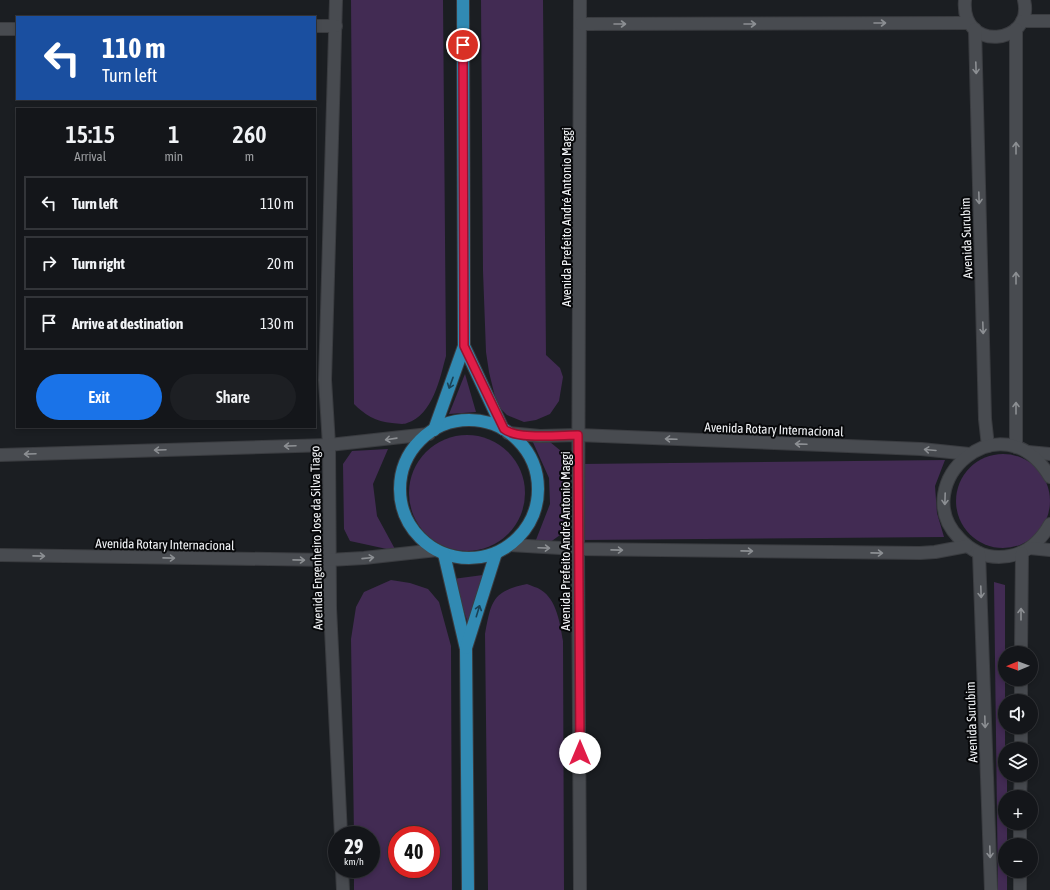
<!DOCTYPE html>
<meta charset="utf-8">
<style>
body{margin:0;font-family:"Asap Condensed",sans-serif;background:#1d1f23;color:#f1f3f6;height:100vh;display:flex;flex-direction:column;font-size:15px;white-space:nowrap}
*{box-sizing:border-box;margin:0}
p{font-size:13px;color:#9d9fa2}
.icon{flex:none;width:22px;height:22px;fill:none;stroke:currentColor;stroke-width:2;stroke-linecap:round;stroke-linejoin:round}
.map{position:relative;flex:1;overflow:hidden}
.sheet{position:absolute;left:16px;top:108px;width:300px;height:320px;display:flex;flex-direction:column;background:#14161a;border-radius:0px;box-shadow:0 2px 6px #0003,0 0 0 1px #333539}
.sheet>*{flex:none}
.guide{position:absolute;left:16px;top:16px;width:300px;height:84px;border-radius:0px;box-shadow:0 2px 6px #0003,0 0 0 1px #333539;background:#1a4fa0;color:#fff;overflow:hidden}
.needle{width:26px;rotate:269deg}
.tools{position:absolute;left:998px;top:646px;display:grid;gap:8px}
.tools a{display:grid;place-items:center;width:40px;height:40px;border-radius:50%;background:#14161a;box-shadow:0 2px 6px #0003,0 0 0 1px #333539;font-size:20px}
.speed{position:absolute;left:328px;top:826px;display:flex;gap:8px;font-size:20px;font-weight:700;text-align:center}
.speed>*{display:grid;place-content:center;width:52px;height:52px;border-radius:50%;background:#14161a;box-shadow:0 2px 6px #0003,0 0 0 1px #333539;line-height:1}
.speed small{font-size:10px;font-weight:400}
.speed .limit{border:6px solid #d22;background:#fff;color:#111}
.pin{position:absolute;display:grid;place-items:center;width:34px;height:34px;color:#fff;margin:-17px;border:2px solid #fff;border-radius:50%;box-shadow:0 1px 4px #0007}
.me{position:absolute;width:44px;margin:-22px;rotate:0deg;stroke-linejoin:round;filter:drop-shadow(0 0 3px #0008)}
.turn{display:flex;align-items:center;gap:14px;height:84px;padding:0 20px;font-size:18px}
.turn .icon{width:52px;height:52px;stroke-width:2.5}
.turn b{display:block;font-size:28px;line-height:34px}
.eta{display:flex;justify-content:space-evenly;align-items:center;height:68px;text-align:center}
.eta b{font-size:24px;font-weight:600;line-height:28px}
.button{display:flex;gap:8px;margin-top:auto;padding:8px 20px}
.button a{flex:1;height:46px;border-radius:24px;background:#1a73e8;color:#fff;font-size:16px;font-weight:600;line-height:46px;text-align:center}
.button a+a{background:#1d1f23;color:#f1f3f6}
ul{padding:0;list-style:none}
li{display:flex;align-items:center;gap:12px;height:54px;margin:0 8px 6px;padding:0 12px;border:2px solid #333539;border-radius:0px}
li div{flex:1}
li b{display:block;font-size:15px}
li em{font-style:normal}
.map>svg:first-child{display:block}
</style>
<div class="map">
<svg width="1050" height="890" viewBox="0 0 1050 890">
<rect width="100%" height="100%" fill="#1b1e22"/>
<g fill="#422b53" fill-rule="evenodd">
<path d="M351,0H443L446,356C440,378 433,415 407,423C403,425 396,423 392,423C376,422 364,414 354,404Z"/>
<polygon points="481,0 543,0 546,355 560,368 563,377 559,401 550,414 536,420 524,422 507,415 497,405 489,372 486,352 483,271"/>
<polygon points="465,374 476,412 449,414"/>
<circle cx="467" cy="493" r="58"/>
<polygon points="532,440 550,442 567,456 573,498 567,530 549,543 534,545 550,504 549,478"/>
<polygon points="388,449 373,484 377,516 396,551 350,541 344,529 343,464 352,451"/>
<circle cx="1003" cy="501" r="47"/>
<polygon points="945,460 935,486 937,513 944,537 582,540 580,464"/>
<polygon points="483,575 468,623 453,579"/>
<path d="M391,580L410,583L428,589L439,602L451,646L452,890H354V869H371V835H354L351,639L356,607L364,592ZM397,835H431V869H397Z"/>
<polygon points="994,582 1005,585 1005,775 1007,775 1007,797 1005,797 1005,823 1007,823 1007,845 1005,845 1005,871 1007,871 1007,890 998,890"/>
<path d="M527,584C531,586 537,587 541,590C557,600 560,624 563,641L564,890H488L485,634C491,602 492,591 527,584Z"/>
</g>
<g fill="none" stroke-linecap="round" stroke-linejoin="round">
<g stroke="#3a3c40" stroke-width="14">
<g id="minor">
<polyline points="336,0 325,380 329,445 330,608 341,835"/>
<polyline points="580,0 578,549 580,890"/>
<path d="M965,0C960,53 1035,45 1024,0"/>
<polyline points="1022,21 1050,21"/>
<polyline points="581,24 969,23"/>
<polyline points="315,26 336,26"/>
<polyline points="0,29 17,29"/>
<polyline points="975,29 985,419 988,446"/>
<polyline points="508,433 540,436 578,435 921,449 969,454"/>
<polyline points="1016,447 1016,29"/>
<polyline points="1028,452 1050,454"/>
<polyline points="0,455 329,445 429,434"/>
<path d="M1050,477C1002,396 906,484 959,538C970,550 983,557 999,557C1022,557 1039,544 1050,524"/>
<polyline points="510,545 578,549 920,553 935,552 967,546"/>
<polyline points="1030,548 1050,550"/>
<polyline points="979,553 991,890"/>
<polyline points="0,555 329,560 364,558 437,550"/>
<polyline points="1021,653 1022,553"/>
<polyline points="1021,701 1021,679"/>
<polyline points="1021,749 1021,727"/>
<polyline points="1020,797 1021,775"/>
<polyline points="1020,845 1020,823"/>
<polyline points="342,869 343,890"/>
<polyline points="1020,890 1020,871"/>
</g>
</g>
<g stroke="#3a3c40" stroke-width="14">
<g id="major">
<polyline points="464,346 503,429"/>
<circle cx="469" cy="489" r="69"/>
<polyline points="434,430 464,346 463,0"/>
<polyline points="444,554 466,649 468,890"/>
<polyline points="466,648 496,553"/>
</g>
</g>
<use href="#minor" stroke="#484b50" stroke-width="12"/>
<use href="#major" stroke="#318ab3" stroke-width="12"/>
</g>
<defs><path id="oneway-shaft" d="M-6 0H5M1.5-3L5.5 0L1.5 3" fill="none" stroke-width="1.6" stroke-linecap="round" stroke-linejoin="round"/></defs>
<g stroke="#8c8f93">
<use href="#oneway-shaft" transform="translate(880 23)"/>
<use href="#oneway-shaft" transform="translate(620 24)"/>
<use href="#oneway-shaft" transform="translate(750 24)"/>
<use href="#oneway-shaft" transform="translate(976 68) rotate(88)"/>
<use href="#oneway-shaft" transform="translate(1016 148) rotate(-90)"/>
<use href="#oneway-shaft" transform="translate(979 198) rotate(88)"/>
<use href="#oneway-shaft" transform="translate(1016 278) rotate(-90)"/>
<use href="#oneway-shaft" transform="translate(983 328) rotate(88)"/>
<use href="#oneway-shaft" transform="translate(1016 408) rotate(-90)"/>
<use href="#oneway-shaft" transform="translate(391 439) rotate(172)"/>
<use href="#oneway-shaft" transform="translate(671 439) rotate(-178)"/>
<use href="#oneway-shaft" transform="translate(801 444) rotate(-178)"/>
<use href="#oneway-shaft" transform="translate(290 446) rotate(178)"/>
<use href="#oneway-shaft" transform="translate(160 450) rotate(178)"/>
<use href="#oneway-shaft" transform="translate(930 450) rotate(-175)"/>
<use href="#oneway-shaft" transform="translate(30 454) rotate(178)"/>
<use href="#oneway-shaft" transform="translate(945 499) rotate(92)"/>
<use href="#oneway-shaft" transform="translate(544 548) rotate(2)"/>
<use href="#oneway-shaft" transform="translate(617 550) rotate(1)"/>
<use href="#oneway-shaft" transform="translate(747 551) rotate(1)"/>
<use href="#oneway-shaft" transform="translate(877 553) rotate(1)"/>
<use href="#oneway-shaft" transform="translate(39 556) rotate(1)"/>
<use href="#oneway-shaft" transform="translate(169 558) rotate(1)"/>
<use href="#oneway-shaft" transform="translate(368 558) rotate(-6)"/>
<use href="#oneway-shaft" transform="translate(299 560) rotate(1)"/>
<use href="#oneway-shaft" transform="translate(981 592) rotate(88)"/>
<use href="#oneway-shaft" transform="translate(1021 614) rotate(-90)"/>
<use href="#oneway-shaft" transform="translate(985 722) rotate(88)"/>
<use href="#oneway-shaft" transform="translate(990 852) rotate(88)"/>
</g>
<g stroke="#1a4256">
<use href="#oneway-shaft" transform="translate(451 383) rotate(110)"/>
<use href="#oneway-shaft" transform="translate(478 611) rotate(-73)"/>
</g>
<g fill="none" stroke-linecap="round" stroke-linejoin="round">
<g stroke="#92132f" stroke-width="10">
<path id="route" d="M463,45L464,346L504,429C517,440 561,435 578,435L580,753"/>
</g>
<use href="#route" stroke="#e11d48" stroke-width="7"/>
</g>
<g text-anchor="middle" stroke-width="4" stroke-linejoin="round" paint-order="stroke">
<g font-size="13" fill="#f2f4f7" stroke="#07080a">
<text transform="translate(566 217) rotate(-90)" y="5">Avenida Prefeito André Antonio Maggi</text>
<text transform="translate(966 238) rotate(-92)" y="5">Avenida Surubim</text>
<text transform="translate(774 429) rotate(2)" y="5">Avenida Rotary Internacional</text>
<text transform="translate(316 538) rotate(-91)" y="5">Avenida Engenheiro Jose da Silva Tiago</text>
<text transform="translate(565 541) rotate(-90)" y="5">Avenida Prefeito André Antonio Maggi</text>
<text transform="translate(165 544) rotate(1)" y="5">Avenida Rotary Internacional</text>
<text transform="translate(971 722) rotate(-92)" y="5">Avenida Surubim</text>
</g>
</g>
</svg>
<div class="tools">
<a><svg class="needle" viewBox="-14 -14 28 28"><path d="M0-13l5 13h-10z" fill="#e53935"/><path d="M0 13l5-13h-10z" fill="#9d9fa2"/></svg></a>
<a><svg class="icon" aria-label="sound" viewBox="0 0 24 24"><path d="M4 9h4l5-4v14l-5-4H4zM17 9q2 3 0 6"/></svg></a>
<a><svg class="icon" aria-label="layers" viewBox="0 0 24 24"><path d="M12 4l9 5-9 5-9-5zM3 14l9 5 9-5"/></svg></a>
<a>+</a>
<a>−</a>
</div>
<div class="speed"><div>29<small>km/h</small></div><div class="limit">40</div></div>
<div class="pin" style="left:463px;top:45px;background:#d93025"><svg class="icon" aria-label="arrive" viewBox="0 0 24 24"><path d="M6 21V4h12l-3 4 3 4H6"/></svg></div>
<svg class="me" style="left:580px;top:753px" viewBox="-20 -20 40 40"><circle r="19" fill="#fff"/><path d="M0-13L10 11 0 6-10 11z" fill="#e11d48"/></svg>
<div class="guide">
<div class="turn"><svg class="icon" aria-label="left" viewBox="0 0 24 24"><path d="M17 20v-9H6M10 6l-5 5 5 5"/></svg><div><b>110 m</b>Turn left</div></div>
</div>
<section class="sheet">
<div class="eta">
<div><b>15:15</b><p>Arrival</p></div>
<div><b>1</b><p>min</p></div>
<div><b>260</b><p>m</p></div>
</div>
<ul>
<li><svg class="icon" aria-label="left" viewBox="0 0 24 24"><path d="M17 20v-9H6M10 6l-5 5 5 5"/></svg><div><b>Turn left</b></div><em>110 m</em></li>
<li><svg class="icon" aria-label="right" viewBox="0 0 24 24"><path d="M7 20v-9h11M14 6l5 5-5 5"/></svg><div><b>Turn right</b></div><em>20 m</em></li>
<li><svg class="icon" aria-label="arrive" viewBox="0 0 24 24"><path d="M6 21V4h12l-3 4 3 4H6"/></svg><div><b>Arrive at destination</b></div><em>130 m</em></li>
</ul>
<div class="button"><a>Exit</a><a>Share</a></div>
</section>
</div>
